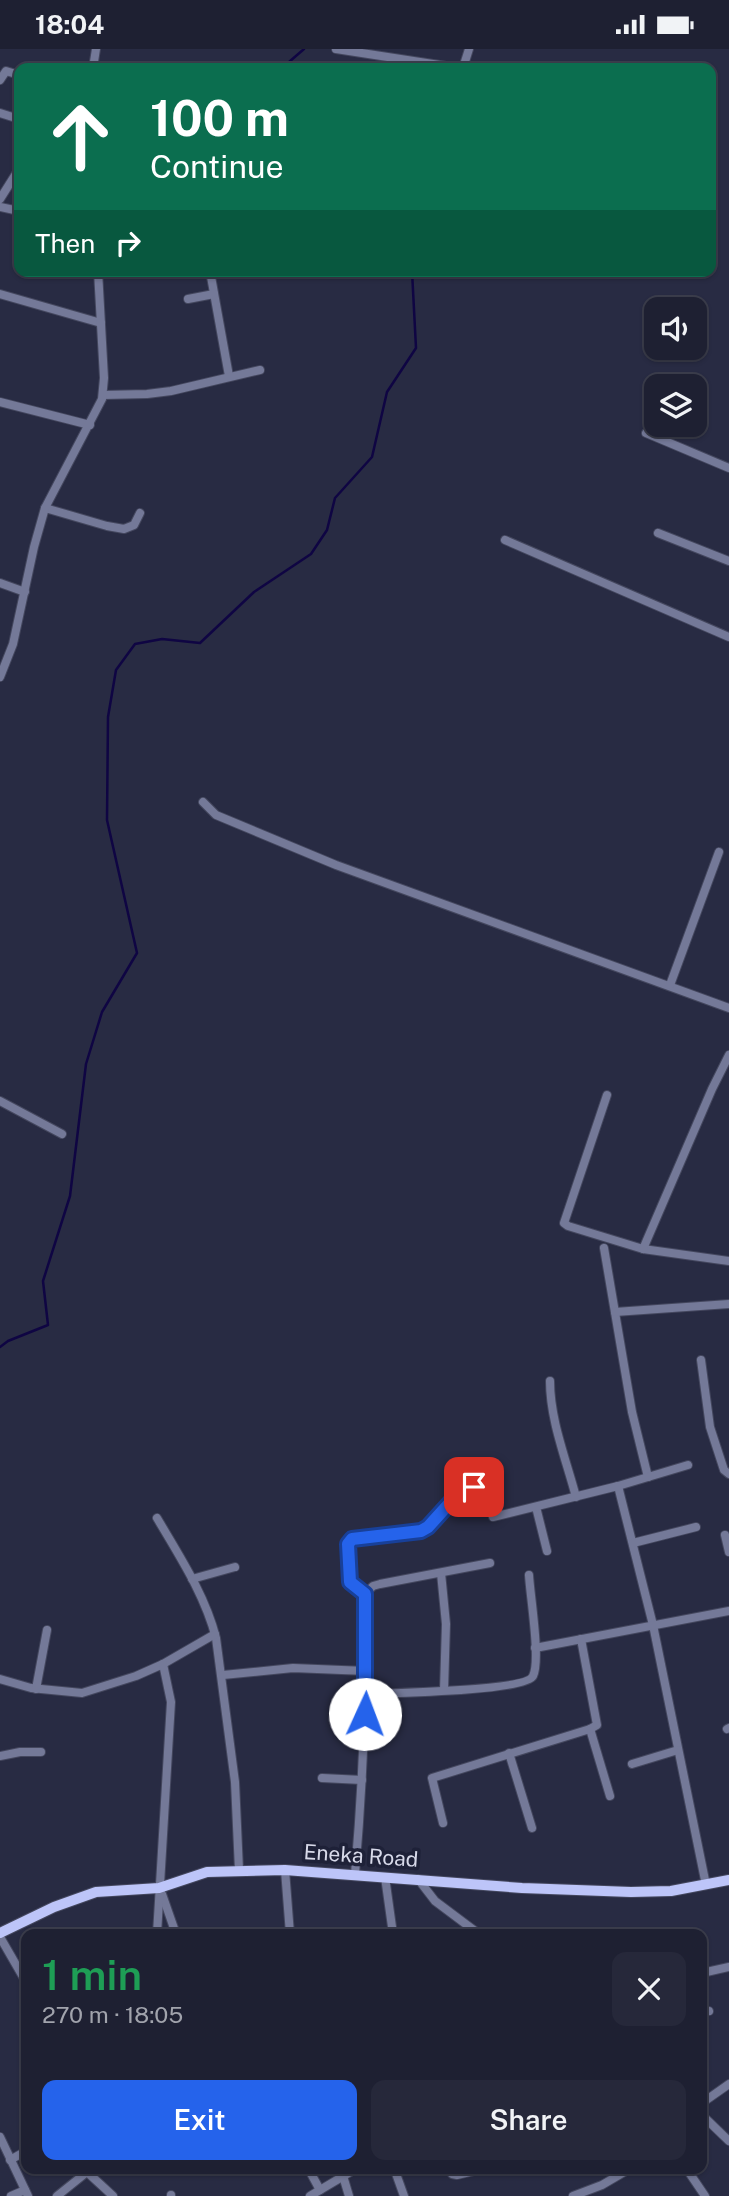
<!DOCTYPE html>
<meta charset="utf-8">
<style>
body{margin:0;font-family:"Public Sans",sans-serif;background:#26283a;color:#f1f3f6;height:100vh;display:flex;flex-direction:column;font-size:26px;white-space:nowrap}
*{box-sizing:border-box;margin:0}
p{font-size:23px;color:#a1a3ac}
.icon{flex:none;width:38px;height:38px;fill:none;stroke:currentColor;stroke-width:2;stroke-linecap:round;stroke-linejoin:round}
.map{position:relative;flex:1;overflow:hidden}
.panel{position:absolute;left:21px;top:1880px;width:686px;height:245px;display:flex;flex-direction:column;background:#1e2032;border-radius:14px;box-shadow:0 2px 5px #0004,0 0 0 2px #3c3e4d}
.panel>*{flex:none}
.top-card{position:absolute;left:14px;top:14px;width:702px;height:214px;border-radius:14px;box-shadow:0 2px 5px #0004,0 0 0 2px #3c3e4d;background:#0b6e4f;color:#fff;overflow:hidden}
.buttons{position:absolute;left:644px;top:248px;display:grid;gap:14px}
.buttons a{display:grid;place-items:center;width:63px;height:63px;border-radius:14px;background:#1e2032;box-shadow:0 2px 5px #0004,0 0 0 2px #3c3e4d;font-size:35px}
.pin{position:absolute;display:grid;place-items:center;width:60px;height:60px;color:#fff;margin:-30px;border-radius:14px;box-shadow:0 4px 10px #0006}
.me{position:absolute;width:77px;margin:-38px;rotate:2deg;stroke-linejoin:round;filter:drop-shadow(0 0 5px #0008)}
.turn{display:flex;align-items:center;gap:24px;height:147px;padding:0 21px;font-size:32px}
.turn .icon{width:91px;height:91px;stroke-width:2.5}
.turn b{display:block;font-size:49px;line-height:60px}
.then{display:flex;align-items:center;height:66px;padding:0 21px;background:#0003;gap:14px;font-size:26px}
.round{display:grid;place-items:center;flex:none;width:74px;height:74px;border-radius:14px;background:#26283a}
.summary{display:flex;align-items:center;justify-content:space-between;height:119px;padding:0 21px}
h1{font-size:42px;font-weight:600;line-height:52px;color:#1e9e55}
.primary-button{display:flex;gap:14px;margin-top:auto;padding:14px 21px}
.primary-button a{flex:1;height:80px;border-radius:14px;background:#2563eb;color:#fff;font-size:28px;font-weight:600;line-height:80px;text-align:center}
.primary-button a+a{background:#26283a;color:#f1f3f6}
.status{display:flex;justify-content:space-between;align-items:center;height:49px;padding:0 35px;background:#1e2032;direction:ltr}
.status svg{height:19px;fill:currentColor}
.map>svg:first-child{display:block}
</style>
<div class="status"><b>18:04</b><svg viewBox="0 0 49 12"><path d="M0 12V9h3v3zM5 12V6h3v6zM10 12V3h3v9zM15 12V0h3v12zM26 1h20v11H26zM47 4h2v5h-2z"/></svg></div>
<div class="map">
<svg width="729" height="2147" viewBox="0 0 729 2147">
<rect width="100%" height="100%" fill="#282b43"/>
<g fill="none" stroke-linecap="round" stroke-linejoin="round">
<g stroke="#0f0543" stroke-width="2.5">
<polyline points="282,19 304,0"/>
<polyline points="0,1298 8,1292 48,1276 43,1232 70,1147 86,1015 102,963 137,904 107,771 108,668 116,621 135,595 162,590 200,594 254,543 311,505 327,481 335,449 372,408 387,343 416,299 412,222"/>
</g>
<g stroke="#44475e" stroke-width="10">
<g id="minor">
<polyline points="336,0 459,19"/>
<polyline points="93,19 96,0"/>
<polyline points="463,19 469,0"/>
<polyline points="0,31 6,22 19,26"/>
<polyline points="0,64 19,70"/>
<polyline points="0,150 19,120"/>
<polyline points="0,158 19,162"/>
<polyline points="210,222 229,327"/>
<polyline points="0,245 101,274"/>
<polyline points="188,250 214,245"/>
<polyline points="103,346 147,345 171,342 260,321"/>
<polyline points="0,353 90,376"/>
<polyline points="646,384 729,419"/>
<polyline points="45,459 107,477 124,480 134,476 140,464"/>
<polyline points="658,484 729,512"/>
<polyline points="505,491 729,588"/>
<polyline points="0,534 25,543"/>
<polyline points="0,628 13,595 34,498 45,459 102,350 104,329 98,222"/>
<polyline points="203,753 216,766 336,816 729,959"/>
<polyline points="670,936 719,803"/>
<polyline points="607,1046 564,1174 568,1177 643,1200 729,1212"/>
<polyline points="0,1052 62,1085"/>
<polyline points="604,1199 632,1363 648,1428"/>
<polyline points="643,1200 712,1040 729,1006"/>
<polyline points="615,1263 729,1255"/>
<polyline points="701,1311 710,1378 724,1421 729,1425"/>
<path d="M550,1332C550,1371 566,1410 576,1448"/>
<polyline points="618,1437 653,1576 706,1836"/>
<polyline points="536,1458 547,1502"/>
<polyline points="493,1468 618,1437 688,1416"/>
<path d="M157,1469C180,1508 205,1546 216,1589L235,1733L239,1821"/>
<polyline points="725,1486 729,1503"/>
<polyline points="633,1494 696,1478"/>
<polyline points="441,1524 446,1575 444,1641"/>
<polyline points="192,1530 235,1518"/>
<polyline points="365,1545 350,1533 348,1495 352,1490 421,1482 428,1478 457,1446 474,1438"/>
<polyline points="365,1545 373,1537 380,1535 490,1514"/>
<polyline points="535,1599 729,1562"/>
<polyline points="223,1626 293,1619 366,1622"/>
<polyline points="0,1630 31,1639 82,1644 136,1627 163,1615 215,1585"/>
<polyline points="36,1640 47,1581"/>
<path d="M365,1645C388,1644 526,1642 533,1627C541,1611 530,1546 529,1526"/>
<polyline points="590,1680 610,1747"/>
<polyline points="727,1680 729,1679"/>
<polyline points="509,1704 532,1779"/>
<polyline points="0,1707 20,1703 41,1703"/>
<polyline points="632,1715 678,1701"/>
<polyline points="322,1729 362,1731"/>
<polyline points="443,1774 432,1729 590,1680 597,1676 581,1590"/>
<polyline points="285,1821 290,1885"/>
<path d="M355,1825C363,1732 367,1639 365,1545"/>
<polyline points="385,1828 393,1885"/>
<polyline points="418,1830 435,1852 479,1885"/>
<polyline points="162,1845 176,1885"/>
<polyline points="157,1885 171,1653 163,1615"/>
<polyline points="0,1888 26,1933"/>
<polyline points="702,1924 729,1918"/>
<polyline points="702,1964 709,1962"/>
<polyline points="702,2054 729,2035"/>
<polyline points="702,2066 729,2092"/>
<polyline points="0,2088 28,2147"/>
<polyline points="10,2111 26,2102"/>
<polyline points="308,2119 320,2141"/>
<polyline points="394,2119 404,2147"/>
<polyline points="448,2119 452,2125 457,2126 487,2119"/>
<polyline points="686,2119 705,2147"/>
<polyline points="343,2127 349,2147"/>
<polyline points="171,2146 171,2147"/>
<polyline points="11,2147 25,2141"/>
<polyline points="57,2147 87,2123 113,2147"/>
<polyline points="310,2147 357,2119"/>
<polyline points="573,2147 602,2136 631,2119"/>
</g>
</g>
<g stroke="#44475e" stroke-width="12">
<polyline id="major" points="0,1884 54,1858 96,1843 159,1839 207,1823 285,1821 522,1839 631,1843 671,1842 729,1831"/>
</g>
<use href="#minor" stroke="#747998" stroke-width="8"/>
<use href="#major" stroke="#bdc5f9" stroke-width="10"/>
</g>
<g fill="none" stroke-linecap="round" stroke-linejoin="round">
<g stroke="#184099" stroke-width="18">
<polyline id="route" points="365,1665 365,1545 350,1533 348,1495 352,1490 421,1482 428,1478 457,1446 474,1438"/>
</g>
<use href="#route" stroke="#2563eb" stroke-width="12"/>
</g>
<g text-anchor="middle" stroke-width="7" stroke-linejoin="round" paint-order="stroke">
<g font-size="21" fill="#d7d9e9" stroke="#1e2138">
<text transform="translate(361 1807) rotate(4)" y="7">Eneka Road</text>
</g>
</g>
</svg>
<div class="buttons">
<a><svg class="icon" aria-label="sound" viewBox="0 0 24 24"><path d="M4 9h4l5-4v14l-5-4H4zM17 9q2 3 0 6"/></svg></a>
<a><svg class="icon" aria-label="layers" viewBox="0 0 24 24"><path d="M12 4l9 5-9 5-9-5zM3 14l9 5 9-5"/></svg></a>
</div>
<div class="pin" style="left:474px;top:1438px;background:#d93025"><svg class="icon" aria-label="arrive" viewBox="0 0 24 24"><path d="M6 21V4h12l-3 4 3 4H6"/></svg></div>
<svg class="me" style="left:365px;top:1665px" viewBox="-20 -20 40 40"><circle r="19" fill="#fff"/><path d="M0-13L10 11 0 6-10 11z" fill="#2563eb"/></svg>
<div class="top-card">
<div class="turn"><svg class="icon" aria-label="ahead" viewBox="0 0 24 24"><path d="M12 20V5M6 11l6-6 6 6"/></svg><div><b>100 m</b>Continue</div></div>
<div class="then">Then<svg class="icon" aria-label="right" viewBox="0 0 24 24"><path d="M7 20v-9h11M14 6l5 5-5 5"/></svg></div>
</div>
<section class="panel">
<div class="summary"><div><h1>1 min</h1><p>270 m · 18:05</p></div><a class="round"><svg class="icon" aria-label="close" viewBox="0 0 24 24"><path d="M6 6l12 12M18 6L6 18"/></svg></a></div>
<div class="primary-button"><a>Exit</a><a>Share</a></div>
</section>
</div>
